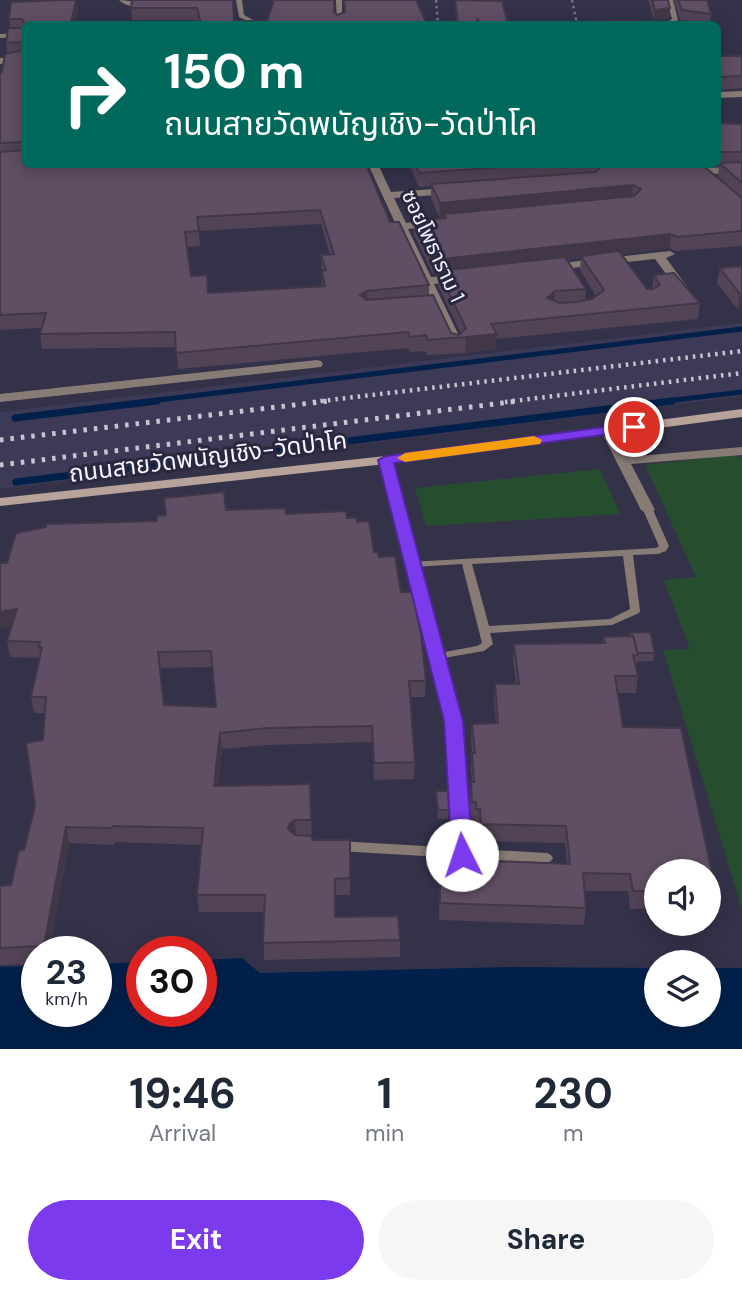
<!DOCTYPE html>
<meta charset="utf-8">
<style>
body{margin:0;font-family:"DM Sans","Noto Sans Thai",sans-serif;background:#f6f6f7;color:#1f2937;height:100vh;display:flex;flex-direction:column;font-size:26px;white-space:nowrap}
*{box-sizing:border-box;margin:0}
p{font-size:23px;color:#747a83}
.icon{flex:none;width:38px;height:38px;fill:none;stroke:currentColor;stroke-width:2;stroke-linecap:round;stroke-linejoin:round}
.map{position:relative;height:1049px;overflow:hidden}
.panel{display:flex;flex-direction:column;background:#fff;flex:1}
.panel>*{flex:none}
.banner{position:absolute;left:21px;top:21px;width:700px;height:147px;border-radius:10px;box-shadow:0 4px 18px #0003;background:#00695c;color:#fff;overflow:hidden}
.fabs{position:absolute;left:644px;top:859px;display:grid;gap:14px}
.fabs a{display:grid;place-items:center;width:77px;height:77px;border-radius:50%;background:#fff;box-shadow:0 4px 18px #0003;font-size:35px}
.speed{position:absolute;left:21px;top:936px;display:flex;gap:14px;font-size:35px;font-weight:700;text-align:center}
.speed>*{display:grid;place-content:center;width:91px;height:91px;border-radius:50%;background:#fff;box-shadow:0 4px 18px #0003;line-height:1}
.speed small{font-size:18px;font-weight:400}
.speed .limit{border:10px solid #d22;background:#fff;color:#111}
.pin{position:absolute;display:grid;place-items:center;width:60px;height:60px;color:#fff;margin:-30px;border:4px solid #fff;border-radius:50%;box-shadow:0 2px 7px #0007}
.me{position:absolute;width:77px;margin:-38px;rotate:356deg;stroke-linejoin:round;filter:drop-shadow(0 0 5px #0008)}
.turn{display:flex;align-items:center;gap:24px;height:147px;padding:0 28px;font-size:32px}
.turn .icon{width:91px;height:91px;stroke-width:2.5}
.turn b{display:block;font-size:49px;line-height:60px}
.eta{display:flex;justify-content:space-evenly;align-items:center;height:119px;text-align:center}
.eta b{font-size:42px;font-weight:700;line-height:49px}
.button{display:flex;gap:14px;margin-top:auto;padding:14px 28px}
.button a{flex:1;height:80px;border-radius:42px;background:#7c3aed;color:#fff;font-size:28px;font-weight:700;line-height:80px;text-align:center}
.button a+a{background:#f6f6f7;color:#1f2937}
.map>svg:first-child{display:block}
</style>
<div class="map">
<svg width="742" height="1049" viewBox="0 0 742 1049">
<rect width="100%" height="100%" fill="#343249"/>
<polygon fill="#3d3a57" points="742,323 742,396 0,489 0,412"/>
<g fill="#274d2f">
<polygon points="732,455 742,457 742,909 663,650 690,649 664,580 696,577 645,465"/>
<polygon points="600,469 620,514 426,526 415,488"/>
</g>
<polygon fill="#01204b" points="242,958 260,973 513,967 656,968 656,1015 709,1015 709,968 742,968 742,1049 0,1049 0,967 37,966 37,1012 96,1012 96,964 142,962 142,1012 201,1012 201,960"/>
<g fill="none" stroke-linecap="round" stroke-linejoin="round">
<g stroke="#01204b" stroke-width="5">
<polyline points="142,402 742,329"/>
<polyline points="658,402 742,392"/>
</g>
<g stroke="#01204b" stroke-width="7">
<polyline points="15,418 157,401"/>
<polyline points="16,482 672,401"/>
</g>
<g stroke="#767587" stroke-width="2.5" stroke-dasharray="2.5 3.5" stroke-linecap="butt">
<polyline points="436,0 438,24"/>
<polyline points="572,0 576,19 572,24"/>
</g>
<g fill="#887b76" fill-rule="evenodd">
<path d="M119,0C123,0 144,3 147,4C138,8 126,7 119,0Z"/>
<polygon points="236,0 242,0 244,15 259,23 259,24 254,24 239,17"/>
<polygon points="336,0 342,0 342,24 337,24"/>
<polygon points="667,0 673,0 678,20 670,24 664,24 672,19"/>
<polygon points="24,33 24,37 0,38 0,34"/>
<path d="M648,507L653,510L669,546L666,551L658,554L633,555L640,611L639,613L612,625L490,633L493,644L484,651L438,659L434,658L433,656L434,654L477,646L482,643L462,564L414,567L409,564L410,562L656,548L659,546L643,510ZM623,556L630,609L610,619L489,626L472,564Z"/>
<polygon points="338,841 547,853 551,855 553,858 551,861 547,863 338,851 334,849 332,846 334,843"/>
</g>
<g fill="#887b76" fill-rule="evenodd">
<polygon points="24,57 24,62 0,64 0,58"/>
<polygon points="742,91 742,97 718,98 718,92"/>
<polygon points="368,164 378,164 391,192 449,188 454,191 449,194 394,198 406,223 432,220 437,223 432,226 408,229 431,277 456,275 462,278 456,281 434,284 463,344 461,347 457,348 451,344"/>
<polygon points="742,167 742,173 700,174 695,171 700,168"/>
<polygon points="670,251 675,254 666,258 688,288 686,290 678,290 655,259 553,270 548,267 553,264"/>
<polygon points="317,360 321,361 323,364 321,367 0,402 0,394"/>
<polygon points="607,427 613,431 627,457 742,447 742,455 631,464 655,510 648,514 641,510 601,431"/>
<polygon points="386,456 393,460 462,721 471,855 468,860 462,862 456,860 453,855 446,721 379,460"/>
</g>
<polygon fill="#b8a39a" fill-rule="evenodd" points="742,409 742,417 386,464 0,506 0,498 386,456"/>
<g stroke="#c6c6d2" stroke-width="4.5" stroke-dasharray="2.5 5" stroke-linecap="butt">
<polyline points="313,402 742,351"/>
<polyline points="505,402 742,373"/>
</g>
<g stroke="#c6c6d2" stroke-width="5" stroke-dasharray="3.5 7" stroke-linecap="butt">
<polyline points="0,440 328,401"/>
<polyline points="0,465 519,401"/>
</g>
</g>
<g fill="#524356" fill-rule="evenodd">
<path d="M76,0L78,11L75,24H24V164H366L390,222L429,285V295L451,333L459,335L461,333L438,286V274H433L414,235V221L444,218V217H439L431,198V186L419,187L409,164H701L734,192L718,176L719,165L704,164H718V123L742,124V246L675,251L670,248L621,254L647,289H652L654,275L700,303L698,319L496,339V349L465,353L427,355L425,351L410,352L408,348L178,369L176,347L42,349L40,334L41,328L0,330V72H2L7,53L6,43L10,28L9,19ZM321,224L330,255H321L322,286L208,293L191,276L187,247L200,246L199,231ZM581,258L580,270L596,296L592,299L585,300L586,289L566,260Z"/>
<polygon points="233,0 234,21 267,21 273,3 272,0 334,0 334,12 337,15 427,24 199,24 197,20 132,20 131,8"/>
<polygon points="455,0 508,24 456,24"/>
<polygon points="648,0 668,0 670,8 669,18 654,20"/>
<polygon points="674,0 707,0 711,14 710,23 680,20"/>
<polygon points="718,56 742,56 742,88 718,90"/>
<polygon points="742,266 742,309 737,309 717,283 720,268"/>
<path d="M226,510L347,518L357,522L374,552L379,557L401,592L426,681L425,697H410L415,762L414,779L374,780L372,742L268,745L222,749L218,786L310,784L312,840H350V895H336V917L400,940V957L264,960V912H199L197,895L201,845L115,842L114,845L69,843L49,952H37V964L0,965V886L11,885L24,850L35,806L43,740L45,713H34L31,697L40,658L10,657L7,641L11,626L7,563L157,521ZM213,667L216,707L164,705L159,668Z"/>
<polygon points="629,633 655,653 653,661 637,662 636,668 638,676 636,693 618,693 623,727 712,873 709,890 709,872 656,872 656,909 630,909 628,891 584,891 586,908 584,925 439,920 440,859 567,863 565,843 480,841 479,826 475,826 475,819 471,819 470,799 471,782 472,782 471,770 472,753 471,740 472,724 496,723 494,701 495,684 516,684 513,661 514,644 602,643 603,637 629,636"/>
<polygon points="436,791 449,810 448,819 438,819"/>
</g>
<g fill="#423746">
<polygon points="76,0 78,11 75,24 71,24"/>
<polygon points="670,8 669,18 654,20 655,10"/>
<polygon points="633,185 632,198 444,214 444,217 439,217 440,203"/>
<polygon points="671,234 670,248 582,258 581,256 581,258 439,273 438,271 438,274 433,274 433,260"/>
<polygon points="367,291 367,306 360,295"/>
<polygon points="555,291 554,306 547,298"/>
<polygon points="740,294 742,294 742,309 737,309"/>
<polygon points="497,334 496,349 465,353 466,337"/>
<polygon points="17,609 19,625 0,629 0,612"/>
<polygon points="220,733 222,749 216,802 214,786"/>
<polygon points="295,820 296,837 288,829 290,823"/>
<polygon points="66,827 69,843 49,952 45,952 44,946"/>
</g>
<g fill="#5f4e64" stroke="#423746" stroke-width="2" fill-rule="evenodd">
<polygon points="62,0 76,0 71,24 25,24 22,19 9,19 11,2"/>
<polygon points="132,0 233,0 234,21 267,21 274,0 334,0 334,12 337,15 345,12 344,0 416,0 427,24 201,24 197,8 131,8"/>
<polygon points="455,0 502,1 508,24 481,24 477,18 478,24 458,24"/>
<polygon points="652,0 668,0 670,8 655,10"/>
<polygon points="678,0 707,0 711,14 682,10"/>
<polygon points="604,21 642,21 644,24 606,24"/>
<polygon points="24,26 24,48 22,42 6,43 8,28 23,28"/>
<path d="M24,50V164H366L390,222H399L429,285L367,291L360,295L366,300L433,295L451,333L459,335L466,328L438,271L565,257L586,289L555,291L547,298L560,303L576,302L592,299L604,290L581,256L619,251L647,289H653L660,285L654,275L674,273L700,303L491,324L497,334L466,337L428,340L426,335L410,337L408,332L176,353L175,332L40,334L46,313L0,315V152L24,150L22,142L0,143V72H2L5,54ZM320,210L334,254L321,255L326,270L322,271L325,286L208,293L207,275L191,276L185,232L199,231L197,217Z"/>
<polygon points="718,56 742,56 742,76 718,77"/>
<polygon points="718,123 742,124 742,152 718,152"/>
<polygon points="742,162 742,183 719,163"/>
<polygon points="415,164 544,164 419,173"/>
<polygon points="601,164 701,164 742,198 742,231 677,237 671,234 433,260 414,221 446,218 444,214 634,196 641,189 633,185 440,203 431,184 595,172 603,165"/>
<polygon points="742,266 742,294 740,294 720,268"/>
<path d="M224,492L226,510L285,508L286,514L346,511L347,518H357V522L369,521L374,552H378L379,557L395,556L401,592H412L421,634L426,681H409L415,762L374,763L372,726L268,728L220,733L214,786L310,784L311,820H295L290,823L288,829L295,835L312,836V840H350V878L335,879V917L398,916L400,940L263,943L265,895H197L203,828L113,826L112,828L66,827L44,946L0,948V886L11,885L19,850H24L35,806L26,743L43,740L46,697H31L42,647H39L40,642L7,641L17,609L0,612V563H7L16,533L46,527V524L157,521V516L166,515L164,498ZM211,651L216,707L164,705L158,652Z"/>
<polygon points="650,632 655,653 637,653 633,636 630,636 629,633"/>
<polygon points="633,636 638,655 633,655 638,676 615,676 623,727 681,728 712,873 709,873 709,872 656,872 656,891 633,891 630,874 583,873 586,908 440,903 440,859 570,864 566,826 481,824 480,809 476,809 476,802 472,802 471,782 474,782 472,753 475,753 472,724 498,723 495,684 519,684 514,644 605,643 603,637"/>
<polygon points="436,791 448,791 449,810 438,810"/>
</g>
<polygon fill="#7c3aed" stroke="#51269a" stroke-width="2" points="634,423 641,427 639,430 394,463 463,721 473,855 470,860 462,862 455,860 452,855 444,721 378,460 386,456"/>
<polygon fill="#f59e0b" points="534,436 542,440 540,444 405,462 397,458 405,453"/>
<g text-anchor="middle" stroke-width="6" stroke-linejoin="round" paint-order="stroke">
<g font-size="21" fill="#f4f4fd" stroke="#2a283e">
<text transform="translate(433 246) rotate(65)" y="7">ซอยโพธาราม 1</text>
</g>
<g font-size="24" fill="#f4f4fd" stroke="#2a283e">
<text transform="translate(208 457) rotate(-7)" y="8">ถนนสายวัดพนัญเชิง-วัดป่าโค</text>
</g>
</g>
</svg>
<div class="fabs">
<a><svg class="icon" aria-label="sound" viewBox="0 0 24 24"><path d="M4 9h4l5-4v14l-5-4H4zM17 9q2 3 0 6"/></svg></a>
<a><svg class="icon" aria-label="layers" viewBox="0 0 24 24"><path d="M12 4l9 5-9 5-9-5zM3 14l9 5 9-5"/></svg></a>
</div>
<div class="speed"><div>23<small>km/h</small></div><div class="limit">30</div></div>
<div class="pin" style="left:634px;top:427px;background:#d93025"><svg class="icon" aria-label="arrive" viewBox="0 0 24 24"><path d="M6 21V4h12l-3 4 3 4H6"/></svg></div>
<svg class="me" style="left:462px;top:855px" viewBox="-20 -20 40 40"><circle r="19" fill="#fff"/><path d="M0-13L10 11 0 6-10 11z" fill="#7c3aed"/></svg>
<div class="banner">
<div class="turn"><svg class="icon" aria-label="right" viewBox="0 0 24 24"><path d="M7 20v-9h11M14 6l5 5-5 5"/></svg><div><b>150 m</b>ถนนสายวัดพนัญเชิง-วัดป่าโค</div></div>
</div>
</div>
<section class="panel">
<div class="eta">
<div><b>19:46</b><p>Arrival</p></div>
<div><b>1</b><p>min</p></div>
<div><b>230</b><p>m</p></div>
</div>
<div class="button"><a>Exit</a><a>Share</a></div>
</section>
